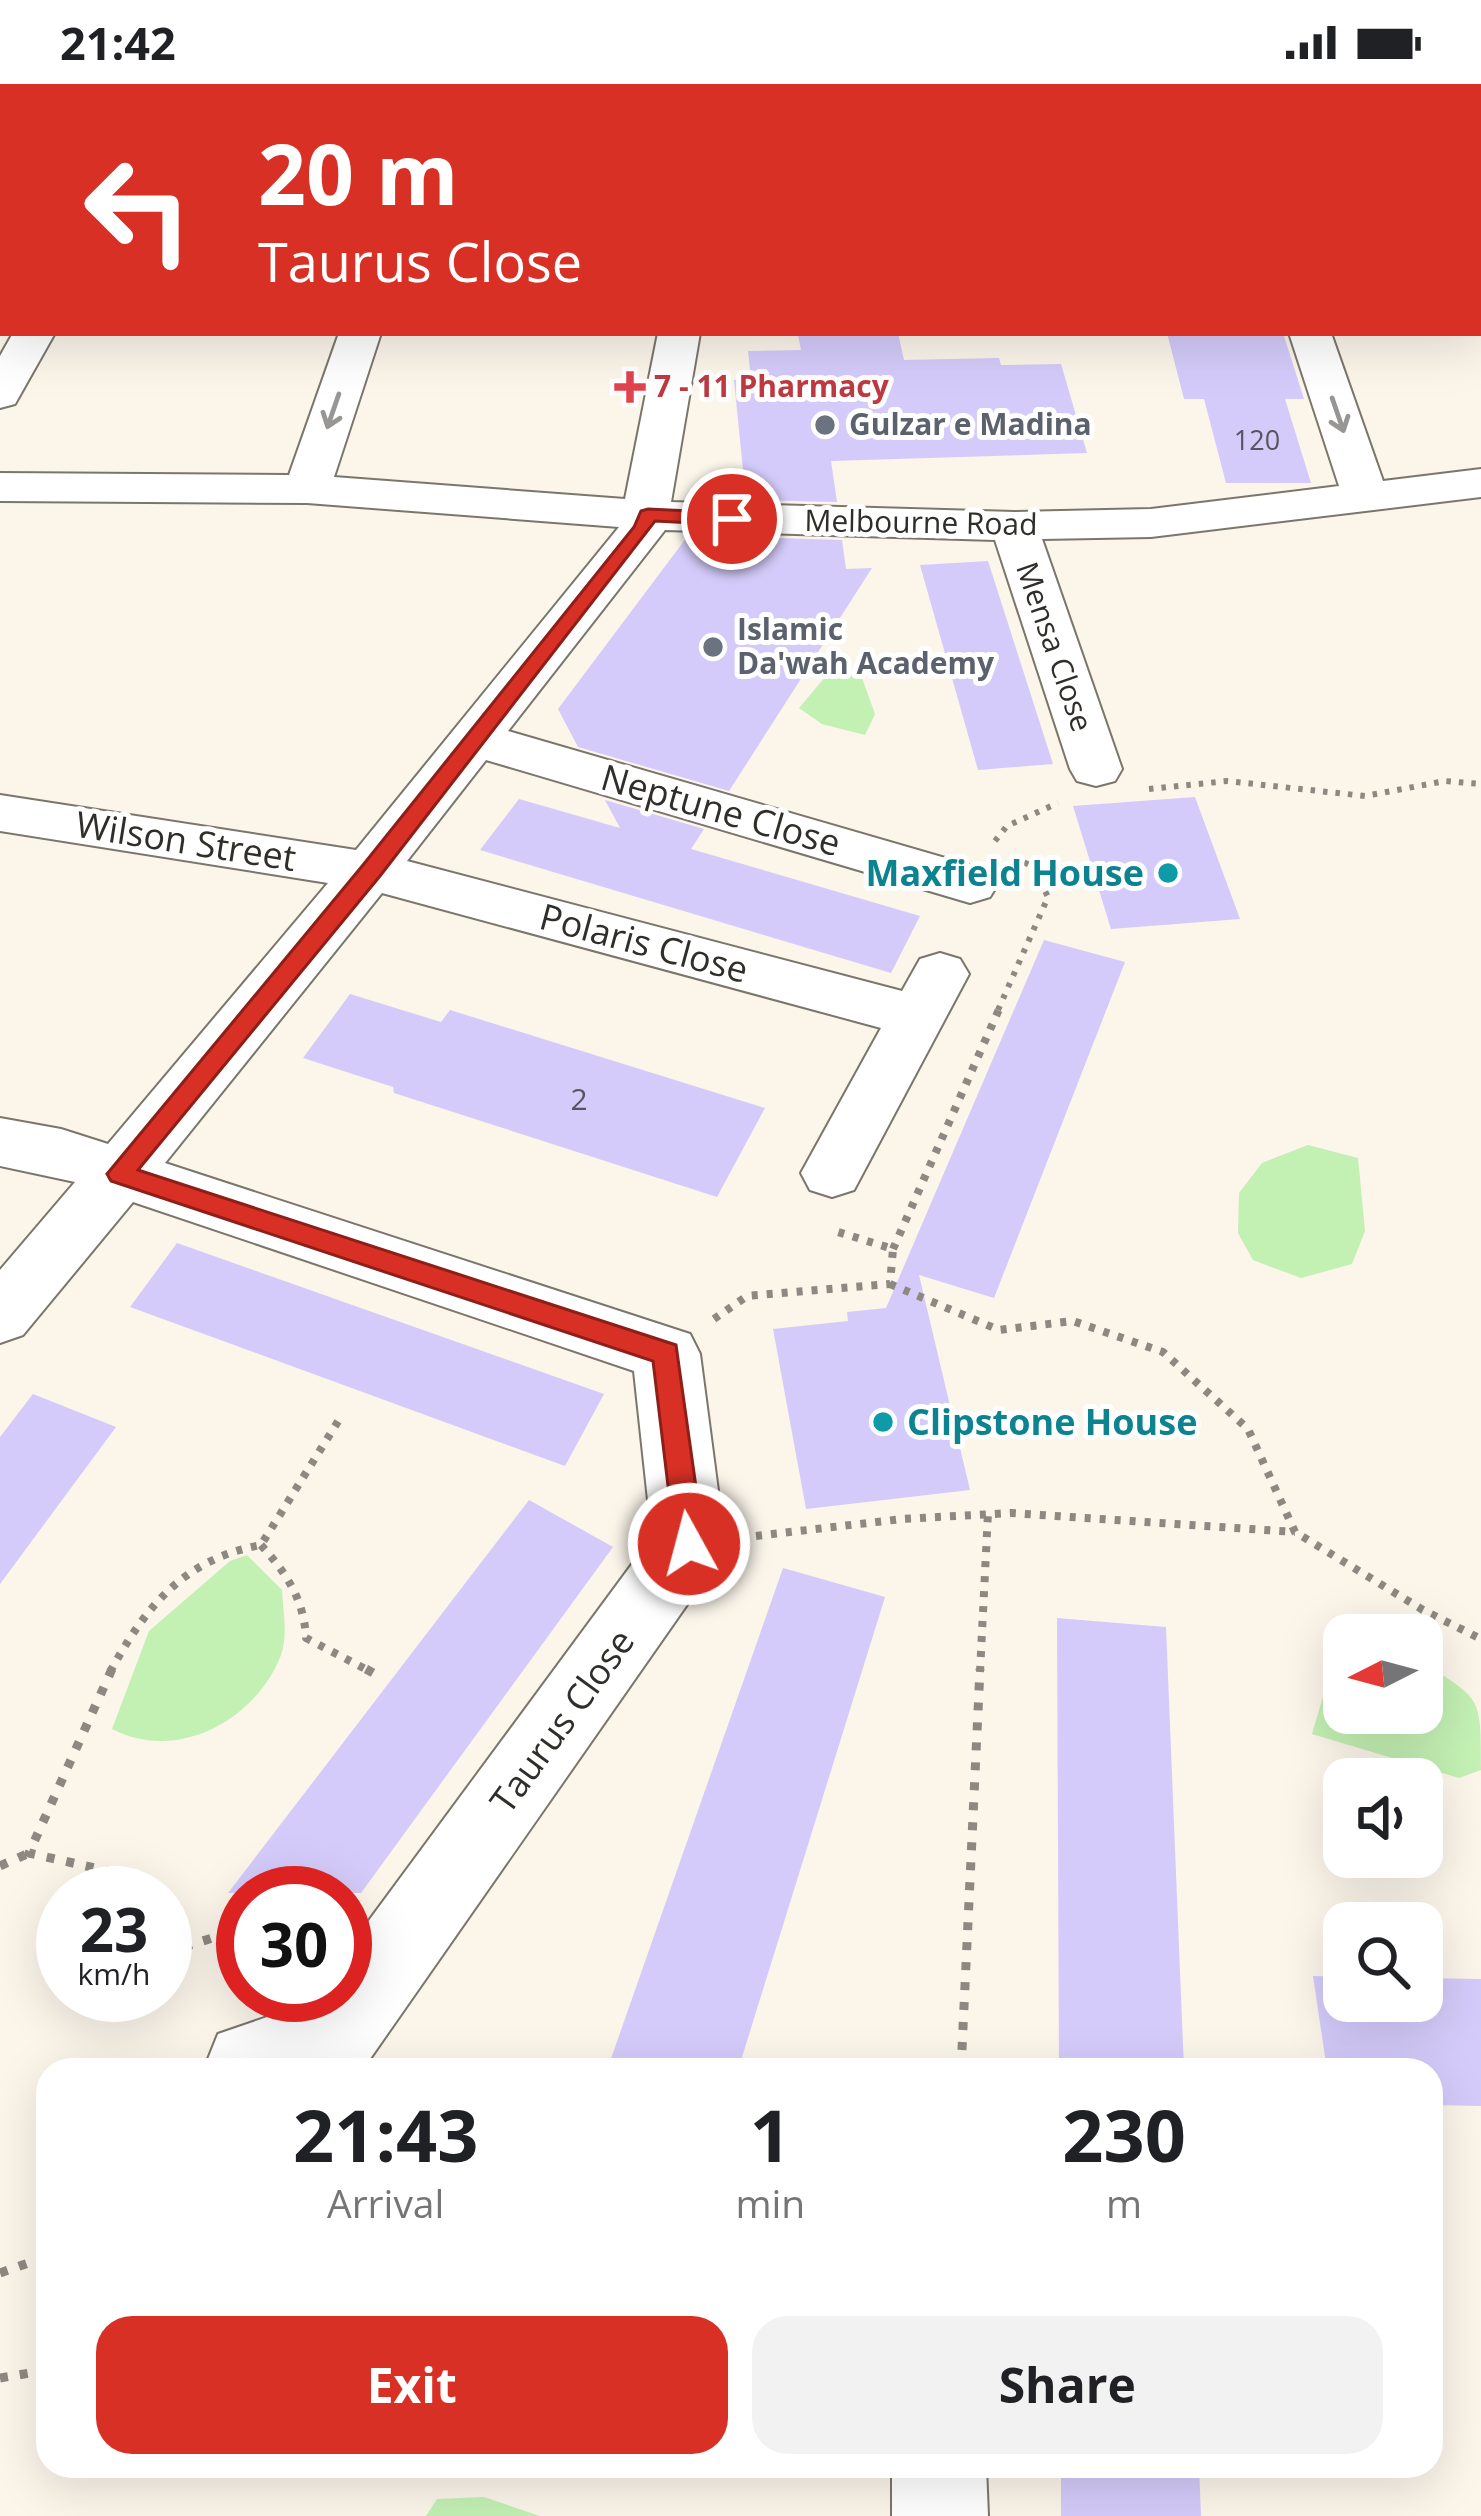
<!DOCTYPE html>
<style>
body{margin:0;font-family:"Open Sans",sans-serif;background:#f2f2f2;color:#202124;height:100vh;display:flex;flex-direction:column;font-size:45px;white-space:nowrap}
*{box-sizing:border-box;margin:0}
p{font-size:39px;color:#757577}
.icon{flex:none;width:66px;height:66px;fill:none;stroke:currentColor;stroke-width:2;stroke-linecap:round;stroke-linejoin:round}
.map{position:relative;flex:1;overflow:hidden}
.sheet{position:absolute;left:36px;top:1974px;width:1407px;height:420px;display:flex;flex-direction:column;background:#fff;border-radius:36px;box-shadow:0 12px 48px #0002}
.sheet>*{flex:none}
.banner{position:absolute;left:0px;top:0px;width:1482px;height:252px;box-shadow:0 12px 48px #0002;background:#d93025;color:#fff;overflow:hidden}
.needle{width:78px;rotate:264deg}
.buttons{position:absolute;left:1323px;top:1530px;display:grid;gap:24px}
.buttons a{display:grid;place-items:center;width:120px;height:120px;border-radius:24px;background:#fff;box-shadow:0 12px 48px #0002;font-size:60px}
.speed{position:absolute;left:36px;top:1782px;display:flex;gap:24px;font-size:60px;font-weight:700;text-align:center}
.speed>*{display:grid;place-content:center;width:156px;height:156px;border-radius:50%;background:#fff;box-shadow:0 12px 48px #0002;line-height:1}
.speed small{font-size:30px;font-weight:400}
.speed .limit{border:18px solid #d22;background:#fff;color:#111}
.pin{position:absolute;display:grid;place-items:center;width:102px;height:102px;color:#fff;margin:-51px;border:6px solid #fff;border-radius:50%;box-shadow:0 3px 12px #0007}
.me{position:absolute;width:132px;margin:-66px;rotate:353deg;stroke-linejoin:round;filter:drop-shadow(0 0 9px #0008)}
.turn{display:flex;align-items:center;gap:42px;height:252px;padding:0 60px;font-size:54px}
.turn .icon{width:156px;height:156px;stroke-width:2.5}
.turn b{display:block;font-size:84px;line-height:102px}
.eta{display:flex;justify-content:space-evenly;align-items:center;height:204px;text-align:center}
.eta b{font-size:72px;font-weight:700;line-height:84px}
.action{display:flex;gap:24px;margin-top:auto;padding:24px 60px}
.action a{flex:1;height:138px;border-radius:36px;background:#d93025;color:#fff;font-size:48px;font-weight:700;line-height:138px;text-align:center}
.action a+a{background:#f2f2f2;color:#202124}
.status{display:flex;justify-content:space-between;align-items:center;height:84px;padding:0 60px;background:#fff;direction:ltr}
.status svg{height:33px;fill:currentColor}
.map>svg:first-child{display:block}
</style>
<div class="status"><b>21:42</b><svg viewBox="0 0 49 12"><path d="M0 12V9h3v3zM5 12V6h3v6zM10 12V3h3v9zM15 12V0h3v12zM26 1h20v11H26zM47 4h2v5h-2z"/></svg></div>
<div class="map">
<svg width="1481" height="2432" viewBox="0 0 1481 2432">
<rect width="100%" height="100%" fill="#fbf5ea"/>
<g fill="#c3f0b3">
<polygon points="832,585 862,594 875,630 865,651 822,640 799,624"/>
<polygon points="1308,1061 1358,1074 1365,1147 1352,1180 1301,1194 1253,1176 1238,1149 1239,1109 1262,1079"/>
<path d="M247,1471L282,1506C283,1525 288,1553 281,1571C256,1636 177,1679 112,1645L149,1547L230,1477Z"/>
<path d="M1344,1569V1629H1422V1577C1481,1618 1481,1608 1481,1686L1459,1694L1312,1650L1331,1585Z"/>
<polygon points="484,2413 540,2432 426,2432 437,2415"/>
</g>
<g fill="#d4cbfa">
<polygon points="898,249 904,276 999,274 1001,281 1061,280 1087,369 831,377 837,418 746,416 734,296 751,295 748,267 801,266 798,251"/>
<polygon points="1167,249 1283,249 1304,315 1285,315 1311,399 1226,399 1204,315 1184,315"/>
<polygon points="687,453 752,469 750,453 842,456 846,485 872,484 729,707 578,663 558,625"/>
<polygon points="988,477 1053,680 978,686 920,481"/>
<polygon points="1195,713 1240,835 1111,845 1073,722"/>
<polygon points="519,715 620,744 605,716 704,745 691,765 920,832 891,889 480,766"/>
<polygon points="1044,856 1125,878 994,1214 919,1191 970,1406 806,1425 773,1245 848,1237 847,1228 886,1224"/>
<polygon points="350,910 441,938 450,926 765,1024 717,1113 394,1009 393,1003 303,974"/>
<polygon points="177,1159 604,1310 565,1382 130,1223"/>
<polygon points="33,1310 116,1343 0,1500 0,1353"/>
<polygon points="529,1416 613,1463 361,1809 228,1809"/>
<polygon points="783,1484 885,1513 738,1986 607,1986"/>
<polygon points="1057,1534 1166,1543 1184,1986 1059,1986"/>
<polygon points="1313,1892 1344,1893 1344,1917 1422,1917 1422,1894 1481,1895 1481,2022 1431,2021 1431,1986 1327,1986"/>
<polygon points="1061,2382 1199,2382 1201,2432 1061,2432"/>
</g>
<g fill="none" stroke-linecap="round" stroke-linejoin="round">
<g stroke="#7b766b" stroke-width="4">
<g id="minor">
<rect x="684" y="0" width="36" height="3"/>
<polygon points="956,0 992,0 993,3 957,3"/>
<polygon points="1217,0 1253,0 1254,3 1218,3"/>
<polygon points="0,9 3,10 3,32 0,31"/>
<polygon points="13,249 55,249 15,320 0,324 0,272"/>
<polygon points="339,249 381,249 334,393 625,415 658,249 700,249 671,418 1014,428 1151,425 1339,402 1289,249 1331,249 1383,397 1481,385 1481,413 1151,453 1042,455 1122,685 1115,697 1096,702 1077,697 1070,685 995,456 665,446 508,647 990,787 998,800 990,813 970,819 486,676 407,777 902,907 920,875 940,869 960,875 969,890 854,1106 832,1113 810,1106 801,1089 881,944 382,809 165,1079 690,1250 700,1270 725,1460 714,1482 365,1982 354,1986 208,1986 206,1980 218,1950 308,1919 314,1911 345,1911 345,1869 652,1453 634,1287 133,1118 23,1251 0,1259 0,1186 75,1098 0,1082 0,1034 61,1045 108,1060 328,799 0,747 0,711 356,766 619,443 307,419 0,417 0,389 289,391"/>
<polygon points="892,2382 986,2382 988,2432 892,2432"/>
</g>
</g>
<g stroke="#8d8982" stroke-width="6" stroke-dasharray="4.5 8" stroke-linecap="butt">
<polyline points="1149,705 1227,697 1365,712 1445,697 1481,700"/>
<polyline points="995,757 1007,742 1058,719"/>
<polyline points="998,926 1048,813 1032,782 1023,778"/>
</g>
<g stroke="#8d8982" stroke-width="8" stroke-dasharray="6 9" stroke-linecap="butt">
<polyline points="893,1165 1000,923"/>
<polyline points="890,1200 999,1246 1073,1237 1163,1268 1248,1345 1295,1448 1423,1526 1481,1555"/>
<polyline points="714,1235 747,1212 890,1200 893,1165 835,1147"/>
<polyline points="756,1452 902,1435 1011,1429 1295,1448"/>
<path d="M261,1461C286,1489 304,1515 306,1554L371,1588"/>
<path d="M110,1588C146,1522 184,1475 261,1461L342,1331"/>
<polyline points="980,1588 988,1429"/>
</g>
<g stroke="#8d8982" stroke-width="9" stroke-dasharray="8 12" stroke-linecap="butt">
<polyline points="112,1585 29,1769 108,1787 132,1809"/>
<polyline points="366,1585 375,1590"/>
<polyline points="0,1782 29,1769"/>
<polyline points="165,1869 231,1848 238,1907"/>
<polyline points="961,1986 980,1585"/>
<polyline points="0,2189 48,2172"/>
<polyline points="0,2294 48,2286"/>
</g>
<use href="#minor" fill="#fff" fill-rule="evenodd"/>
</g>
<defs><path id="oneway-shaft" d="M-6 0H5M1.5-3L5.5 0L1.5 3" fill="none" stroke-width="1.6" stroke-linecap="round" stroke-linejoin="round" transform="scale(3)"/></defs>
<g stroke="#989694">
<use href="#oneway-shaft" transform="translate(333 327) rotate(109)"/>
<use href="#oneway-shaft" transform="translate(1338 331) rotate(71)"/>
</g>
<polygon fill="#d93025" stroke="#8d1f18" stroke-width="3" points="648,425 732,429 742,435 732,441 655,437 380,792 138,1086 676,1261 704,1460 700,1469 689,1473 679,1469 675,1460 653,1277 111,1097 107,1090 363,781 634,443 641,427"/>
<path fill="#e0444e" stroke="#fff" stroke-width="4.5" d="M624 285h12v12h12v12h-12v12h-12v-12h-12v-12h12z"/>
<g fill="#6b7280" stroke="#fff" stroke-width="4.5">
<circle cx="825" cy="341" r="12"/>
<circle cx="713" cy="563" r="12"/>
</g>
<g fill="#0f9aa8" stroke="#fff" stroke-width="4.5">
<circle cx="1168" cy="789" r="12"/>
<circle cx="883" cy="1338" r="12"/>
</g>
<g text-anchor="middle" stroke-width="10" stroke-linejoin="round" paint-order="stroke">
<g font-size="27" fill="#59555e">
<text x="1257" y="366">120</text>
</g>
<g font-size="30" font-weight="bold" fill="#be3a42" stroke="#fff" text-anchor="start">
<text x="654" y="313">7 - 11 Pharmacy</text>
</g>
<g font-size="30" font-weight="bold" fill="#5b616d" stroke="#fff" text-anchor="start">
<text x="849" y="351">Gulzar e Madina</text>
<text x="737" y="556">Islamic<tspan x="737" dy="34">Da'wah Academy</tspan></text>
</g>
<g font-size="30" fill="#302e2a" stroke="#fff">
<text transform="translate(921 439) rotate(1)" y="10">Melbourne Road</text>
<text transform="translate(1054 563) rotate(71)" y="10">Mensa Close</text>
</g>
<g font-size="30" fill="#59555e">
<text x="579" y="1026">2</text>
</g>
<g font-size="36" fill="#302e2a" stroke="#fff">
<text transform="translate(721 726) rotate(16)" y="13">Neptune Close</text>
<text transform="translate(186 757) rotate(9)" y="13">Wilson Street</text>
<text transform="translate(644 859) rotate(15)" y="13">Polaris Close</text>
<text transform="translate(562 1637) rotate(-54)" y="13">Taurus Close</text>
</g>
<g font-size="36" font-weight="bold" fill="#0d838f" stroke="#fff" text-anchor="end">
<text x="1144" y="802">Maxfield House</text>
<text x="907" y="1351" text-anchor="start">Clipstone House</text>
</g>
</g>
</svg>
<div class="buttons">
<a><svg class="needle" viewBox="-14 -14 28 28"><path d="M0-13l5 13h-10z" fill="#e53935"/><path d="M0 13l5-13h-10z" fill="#757577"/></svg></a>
<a><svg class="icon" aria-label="sound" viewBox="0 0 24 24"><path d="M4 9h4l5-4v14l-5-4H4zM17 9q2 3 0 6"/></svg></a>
<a><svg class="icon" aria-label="search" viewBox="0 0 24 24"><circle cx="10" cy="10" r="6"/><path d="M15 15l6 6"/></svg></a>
</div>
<div class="speed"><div>23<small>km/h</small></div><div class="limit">30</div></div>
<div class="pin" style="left:732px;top:435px;background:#d93025"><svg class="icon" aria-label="arrive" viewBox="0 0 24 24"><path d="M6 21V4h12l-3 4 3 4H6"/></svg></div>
<svg class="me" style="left:689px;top:1460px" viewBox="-20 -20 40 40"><circle r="17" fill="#d93025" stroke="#fff" stroke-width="3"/><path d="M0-11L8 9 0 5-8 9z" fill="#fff"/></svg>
<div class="banner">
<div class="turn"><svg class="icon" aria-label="left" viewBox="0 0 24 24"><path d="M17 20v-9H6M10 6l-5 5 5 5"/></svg><div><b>20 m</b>Taurus Close</div></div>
</div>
<section class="sheet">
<div class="eta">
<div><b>21:43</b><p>Arrival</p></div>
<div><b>1</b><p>min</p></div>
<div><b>230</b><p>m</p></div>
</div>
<div class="action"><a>Exit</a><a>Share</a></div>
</section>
</div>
